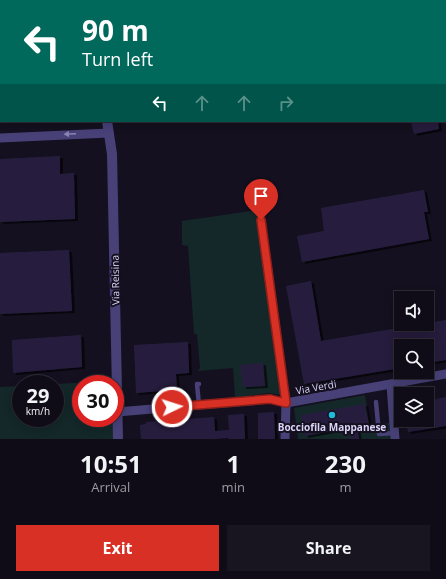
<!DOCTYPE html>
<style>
body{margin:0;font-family:"Open Sans",sans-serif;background:#181520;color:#f1f3f6;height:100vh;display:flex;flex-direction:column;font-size:15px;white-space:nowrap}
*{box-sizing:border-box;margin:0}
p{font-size:13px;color:#9b9ba1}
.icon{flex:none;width:22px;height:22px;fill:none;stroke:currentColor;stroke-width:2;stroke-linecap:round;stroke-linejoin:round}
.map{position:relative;height:439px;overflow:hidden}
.details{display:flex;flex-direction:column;background:#0f0c17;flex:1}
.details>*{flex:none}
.hud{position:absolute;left:0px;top:0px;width:446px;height:122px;box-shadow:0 2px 10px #0003,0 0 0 1px #2f2c36;background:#00695c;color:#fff;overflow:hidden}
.tools{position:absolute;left:394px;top:291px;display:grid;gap:8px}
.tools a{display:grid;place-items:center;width:40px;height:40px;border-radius:0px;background:#0f0c17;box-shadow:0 2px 10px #0003,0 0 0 1px #2f2c36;font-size:20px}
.speed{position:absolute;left:12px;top:375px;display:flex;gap:8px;font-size:20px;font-weight:700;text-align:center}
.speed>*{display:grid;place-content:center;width:52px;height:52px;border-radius:50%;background:#0f0c17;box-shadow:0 2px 10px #0003,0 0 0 1px #2f2c36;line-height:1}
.speed small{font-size:10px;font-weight:400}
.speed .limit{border:6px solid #d22;background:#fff;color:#111}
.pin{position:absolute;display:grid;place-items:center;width:34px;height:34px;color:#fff;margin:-41px -17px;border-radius:50% 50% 50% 0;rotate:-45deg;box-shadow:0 0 4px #0007}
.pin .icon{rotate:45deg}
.me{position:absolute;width:44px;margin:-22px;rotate:86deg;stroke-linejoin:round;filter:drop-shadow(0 0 3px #0008)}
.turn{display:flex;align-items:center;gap:14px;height:84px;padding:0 16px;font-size:18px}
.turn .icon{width:52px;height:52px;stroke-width:2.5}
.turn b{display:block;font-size:28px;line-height:34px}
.lanes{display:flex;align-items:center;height:38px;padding:0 16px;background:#0003;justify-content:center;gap:20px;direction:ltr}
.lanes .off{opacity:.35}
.eta{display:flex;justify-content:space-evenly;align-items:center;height:68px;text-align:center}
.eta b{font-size:24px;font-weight:700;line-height:28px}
.button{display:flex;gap:8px;margin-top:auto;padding:8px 16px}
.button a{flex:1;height:46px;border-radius:0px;background:#d93025;color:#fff;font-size:16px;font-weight:700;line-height:46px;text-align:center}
.button a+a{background:#181520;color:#f1f3f6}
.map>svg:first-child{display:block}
</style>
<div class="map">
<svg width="446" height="439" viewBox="0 0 446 439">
<defs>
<filter id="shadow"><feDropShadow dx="3" dy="2" stdDeviation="0" flood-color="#0009"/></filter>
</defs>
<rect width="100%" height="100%" fill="#14101f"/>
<g fill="#142829" fill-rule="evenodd">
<polygon points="0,0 85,0 85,1 1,1 0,28"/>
<polygon points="258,210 282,395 268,393 235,398 233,368 198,371 200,368 197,334 194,334 188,246 182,245 182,221"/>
<path d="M116,381L119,439H0V387L21,386V418H55V384ZM81,384H115V418H81Z"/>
<polygon points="365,395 370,425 389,423 390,439 298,439 294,408"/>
</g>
<g fill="#271f3e" filter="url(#shadow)">
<polygon points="411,121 438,121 439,129 414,134"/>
<polygon points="60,156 60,174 74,173 75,219 0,222 0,159"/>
<polygon points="424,190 428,212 424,212 429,239 302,262 297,236 324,231 321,208"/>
<polygon points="69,250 72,311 0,314 0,253"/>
<polygon points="311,281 321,341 446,320 446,360 427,363 427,346 401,346 401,368 304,384 286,286"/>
<polygon points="81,335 82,367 13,373 12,340"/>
<polygon points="188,342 189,373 176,374 177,390 136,393 134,345"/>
<polygon points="263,363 265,386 243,387 240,365"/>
<polygon points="446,397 446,426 408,432 406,420 435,420 432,400"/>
<polygon points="365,404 369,425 357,427 359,439 351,439 348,428 305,436 301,415"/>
<polygon points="274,412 275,439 258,439 258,413"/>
<polygon points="244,414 245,439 228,439 228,438 214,439 141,439 140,425 146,424 146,422 214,417 215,431 229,430 228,415"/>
</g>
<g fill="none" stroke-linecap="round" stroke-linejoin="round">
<g stroke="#474178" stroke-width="4.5">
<polyline points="199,384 197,384 199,405"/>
<polyline points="376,402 379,434 395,433"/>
</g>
<g stroke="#474178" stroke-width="9">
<polyline points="0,35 1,35"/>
<polyline points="0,138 109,133"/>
<polyline points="261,220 286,403 285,439"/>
<polyline points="391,385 395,439"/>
<polyline points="117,412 270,399 286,403 446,374"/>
</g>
<g stroke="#474178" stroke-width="10">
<polyline points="89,0 90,1"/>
<polyline points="107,121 112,154 118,439"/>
</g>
</g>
<defs><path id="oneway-solid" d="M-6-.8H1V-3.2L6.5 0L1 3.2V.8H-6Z"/></defs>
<use fill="#8a83b2" href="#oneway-solid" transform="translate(70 134) rotate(177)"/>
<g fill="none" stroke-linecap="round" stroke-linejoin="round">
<g stroke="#8d1f18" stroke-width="10">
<polyline id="route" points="172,407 270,399 286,403 261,220"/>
</g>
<use href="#route" stroke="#d93025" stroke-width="7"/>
</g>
<circle fill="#1fbcda" stroke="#14101f" stroke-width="1.5" cx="332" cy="415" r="4"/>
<g text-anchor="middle" stroke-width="4" stroke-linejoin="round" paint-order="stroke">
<g font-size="10" fill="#dbd4f9" stroke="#14101f">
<text transform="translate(115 280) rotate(-91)" y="4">Via Reisina</text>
<text transform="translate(316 387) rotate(-10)" y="4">Via Verdi</text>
</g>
<g font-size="10" font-weight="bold" fill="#dbd4f9" stroke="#14101f">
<text x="332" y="431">Bocciofila Mappanese</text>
</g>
</g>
</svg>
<div class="tools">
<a><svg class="icon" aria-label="sound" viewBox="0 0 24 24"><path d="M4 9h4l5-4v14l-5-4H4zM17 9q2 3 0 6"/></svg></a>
<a><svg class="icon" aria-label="search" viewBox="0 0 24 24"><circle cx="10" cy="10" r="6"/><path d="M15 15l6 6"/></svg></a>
<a><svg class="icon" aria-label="layers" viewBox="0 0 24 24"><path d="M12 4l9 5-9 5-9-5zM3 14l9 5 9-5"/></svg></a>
</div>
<div class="speed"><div>29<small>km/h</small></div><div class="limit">30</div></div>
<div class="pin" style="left:261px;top:220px;background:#d93025"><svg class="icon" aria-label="arrive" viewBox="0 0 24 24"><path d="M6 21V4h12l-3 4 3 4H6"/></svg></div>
<svg class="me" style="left:172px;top:407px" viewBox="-20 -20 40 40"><circle r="17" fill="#d93025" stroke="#fff" stroke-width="3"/><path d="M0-11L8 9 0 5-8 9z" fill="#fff"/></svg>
<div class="hud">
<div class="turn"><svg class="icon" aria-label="left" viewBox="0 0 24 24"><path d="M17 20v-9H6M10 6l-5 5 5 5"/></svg><div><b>90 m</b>Turn left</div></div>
<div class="lanes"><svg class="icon" aria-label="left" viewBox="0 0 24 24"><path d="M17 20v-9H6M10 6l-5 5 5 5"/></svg><svg class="icon off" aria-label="ahead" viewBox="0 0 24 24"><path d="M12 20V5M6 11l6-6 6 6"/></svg><svg class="icon off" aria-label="ahead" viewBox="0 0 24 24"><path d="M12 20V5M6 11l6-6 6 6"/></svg><svg class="icon off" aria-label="right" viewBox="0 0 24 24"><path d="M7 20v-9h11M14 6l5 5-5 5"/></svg></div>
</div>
</div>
<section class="details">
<div class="eta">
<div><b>10:51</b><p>Arrival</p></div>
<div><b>1</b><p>min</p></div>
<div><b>230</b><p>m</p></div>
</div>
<div class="button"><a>Exit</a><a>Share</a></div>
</section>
